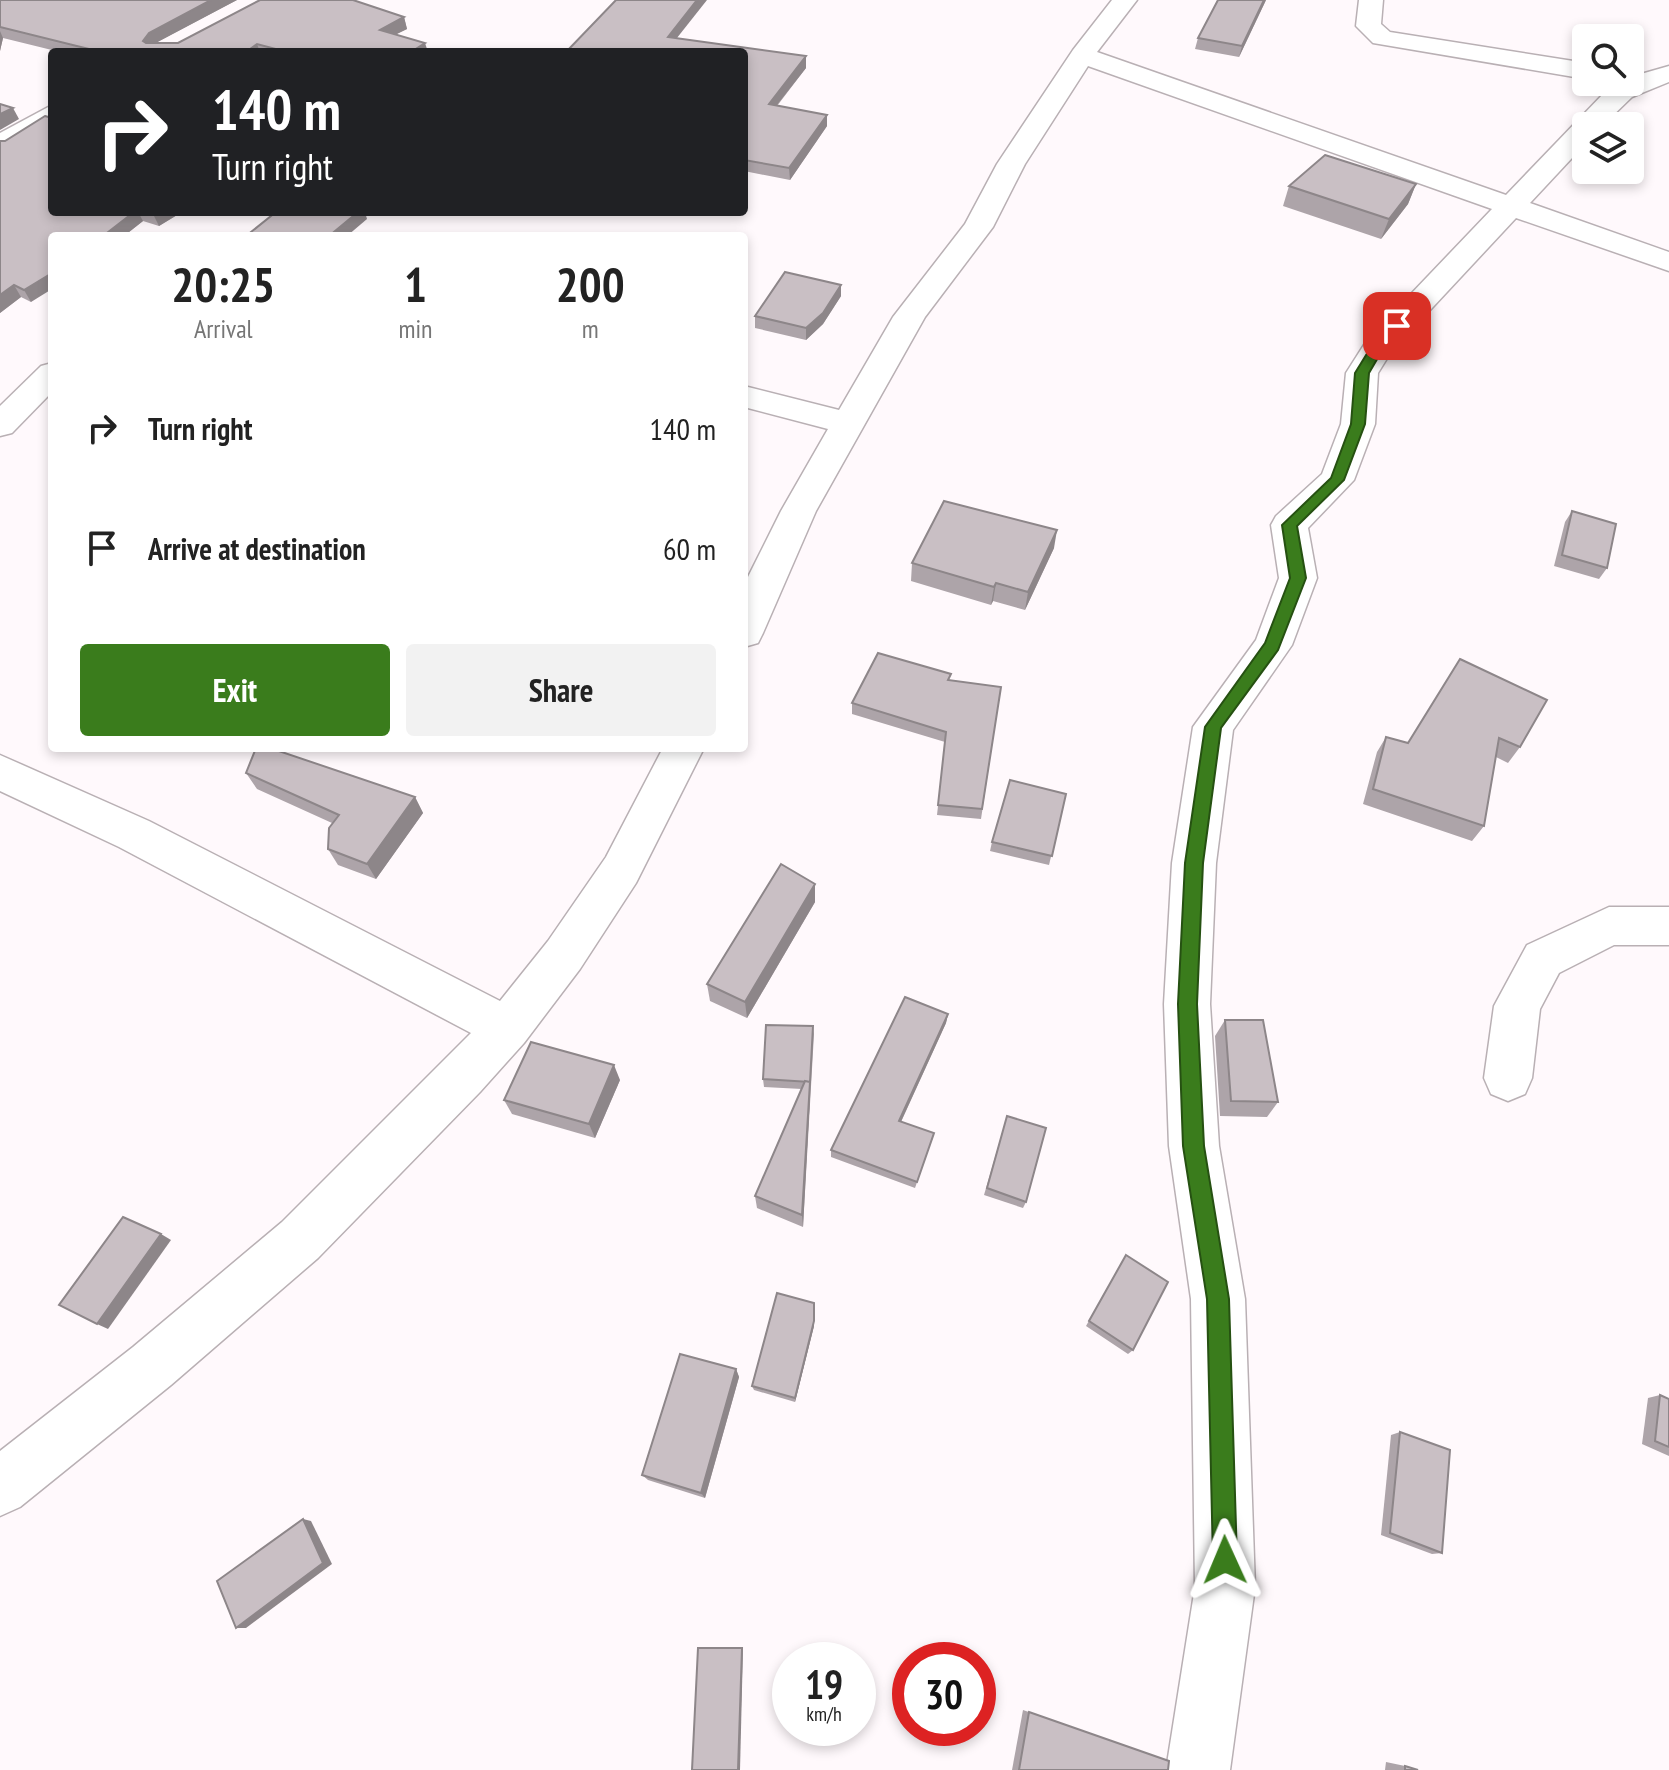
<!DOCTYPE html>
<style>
body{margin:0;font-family:"PT Sans Narrow",sans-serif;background:#f2f2f2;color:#222;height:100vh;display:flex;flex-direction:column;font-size:30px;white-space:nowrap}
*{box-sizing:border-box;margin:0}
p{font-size:26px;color:#767676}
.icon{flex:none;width:44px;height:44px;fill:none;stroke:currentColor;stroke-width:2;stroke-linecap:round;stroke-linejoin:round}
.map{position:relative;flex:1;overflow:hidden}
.panel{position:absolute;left:48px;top:232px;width:700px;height:520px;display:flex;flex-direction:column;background:#fff;border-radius:8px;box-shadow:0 4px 12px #0003}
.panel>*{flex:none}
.hud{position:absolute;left:48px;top:48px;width:700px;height:168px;border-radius:8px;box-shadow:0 4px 12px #0003;background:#202124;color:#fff;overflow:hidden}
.tools{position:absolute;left:1572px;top:24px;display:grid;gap:16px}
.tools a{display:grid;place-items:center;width:72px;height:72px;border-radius:8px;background:#fff;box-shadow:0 4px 12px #0003;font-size:40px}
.speed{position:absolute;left:772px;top:1642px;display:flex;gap:16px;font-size:40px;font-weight:700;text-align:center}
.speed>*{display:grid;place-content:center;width:104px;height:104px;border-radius:50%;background:#fff;box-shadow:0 4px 12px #0003;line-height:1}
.speed small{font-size:20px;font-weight:400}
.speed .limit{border:12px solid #d22;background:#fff;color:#111}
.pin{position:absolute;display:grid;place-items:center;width:68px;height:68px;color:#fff;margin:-34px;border-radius:16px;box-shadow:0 4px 12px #0006}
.me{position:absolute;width:88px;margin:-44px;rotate:359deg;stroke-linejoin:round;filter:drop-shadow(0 0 6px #0008)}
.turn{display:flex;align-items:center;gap:28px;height:168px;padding:0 32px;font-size:36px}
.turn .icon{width:104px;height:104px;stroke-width:2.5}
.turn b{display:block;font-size:56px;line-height:68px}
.eta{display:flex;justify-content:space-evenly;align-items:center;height:136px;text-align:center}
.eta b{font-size:48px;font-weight:600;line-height:56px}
.cta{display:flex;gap:16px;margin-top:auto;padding:16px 32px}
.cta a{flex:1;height:92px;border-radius:8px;background:#3a7c1c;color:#fff;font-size:32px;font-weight:600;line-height:92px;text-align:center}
.cta a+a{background:#f2f2f2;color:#222}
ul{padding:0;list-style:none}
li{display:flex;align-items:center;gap:24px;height:120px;padding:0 32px}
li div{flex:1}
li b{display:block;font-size:30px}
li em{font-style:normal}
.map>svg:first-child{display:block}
</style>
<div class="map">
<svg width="1669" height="1770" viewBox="0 0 1669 1770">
<rect width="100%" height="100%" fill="#fff9fc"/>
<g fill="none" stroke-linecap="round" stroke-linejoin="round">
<g stroke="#b9b0b4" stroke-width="3">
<g id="minor">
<polygon points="1112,0 1137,0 1097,52 1506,195 1605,92 1620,82 1630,82 1634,76 1669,66 1669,82 1632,97 1602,126 1586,126 1586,143 1530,203 1669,252 1669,271 1516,218 1391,352 1378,373 1375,424 1354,480 1308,528 1317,578 1292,645 1233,730 1216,863 1210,1004 1219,1146 1245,1299 1255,1587 1230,1770 1166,1770 1195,1587 1191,1299 1169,1146 1164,1004 1172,863 1193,727 1256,640 1279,578 1271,525 1276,516 1322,474 1341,424 1346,373 1367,340 1492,209 1088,66 1025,164 993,227 925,317 816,511 763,633 758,643 744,647 744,585 781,511 828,429 744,407 744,386 839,410 893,317 965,224 997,164 1073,50"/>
<polygon points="1359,0 1383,0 1381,24 1390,32 1586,63 1586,79 1373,43 1356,26"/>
<polygon points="52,105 52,124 10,150 0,152 0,133"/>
<polygon points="52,363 52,392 12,433 0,436 0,406 41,366"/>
<polygon points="663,748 704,748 636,883 580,969 524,1043 480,1092 318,1258 171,1385 20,1507 0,1516 0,1451 133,1347 282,1222 471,1033 119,847 0,791 0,755 149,821 500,1001 548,941 606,857"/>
<polygon points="1609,907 1669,907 1669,945 1614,945 1559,973 1540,1009 1532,1078 1525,1094 1508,1101 1491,1094 1484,1078 1494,1006 1527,945"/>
</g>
</g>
<use href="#minor" fill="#fff" fill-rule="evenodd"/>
</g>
<g fill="#ada4a9">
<polygon points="0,0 237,0 155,43 178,43 404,17 407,29 396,34 428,52 60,52 3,38 0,51"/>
<polygon points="1218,0 1266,0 1239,57 1195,49 1198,38"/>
<polygon points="677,38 806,56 806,68 777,106 827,115 827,126 790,180 744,171 744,52"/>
<polygon points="0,141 52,212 182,212 159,226 143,221 124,236 52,236 31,302 21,297 0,313"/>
<polygon points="1416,184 1408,204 1381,239 1283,206 1289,186"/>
<polygon points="841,285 841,296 823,324 806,340 755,328 755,316"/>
<polygon points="1572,511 1607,568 1599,579 1554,566 1565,522"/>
<polygon points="1054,548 1025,610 993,601 991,605 911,581 912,563"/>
<polygon points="950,680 1001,687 981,819 937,815 945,742 852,714 852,703"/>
<polygon points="1547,700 1520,747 1508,763 1496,757 1484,826 1472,841 1363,804 1377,752 1386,737 1408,743"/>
<polygon points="246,773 415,797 423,813 376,879 338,865 328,849 332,823 257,789"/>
<polygon points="1066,794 1049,865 990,851 992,842"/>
<polygon points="815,884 815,902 747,1018 710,1001 707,984"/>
<polygon points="948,1014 946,1023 901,1122 934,1133 915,1188 831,1157 831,1150"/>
<polygon points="1225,1020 1278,1102 1267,1117 1220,1116 1215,1036"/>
<polygon points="813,1026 814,1034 803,1227 757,1208 755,1196 802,1089 764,1087 763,1079"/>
<polygon points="620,1080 595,1138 512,1114 504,1100"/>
<polygon points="1007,1116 1026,1202 1023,1208 984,1195"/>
<polygon points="1126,1255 1133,1350 1128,1354 1086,1326"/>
<polygon points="814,1326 795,1402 754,1390 752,1386"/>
<polygon points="736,1369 739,1377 705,1498 648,1480 642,1475"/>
<polygon points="1660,1395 1669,1399 1669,1456 1642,1444 1648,1398"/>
<polygon points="1400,1432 1442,1553 1432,1554 1381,1535 1391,1435"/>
<polygon points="1023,1710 1169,1761 1168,1770 1012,1770"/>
<polygon points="1386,1762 1405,1766 1418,1770 1385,1770"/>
</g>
<g fill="#8d8689">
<polygon points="211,0 237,0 154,44 148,52 143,41 149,33"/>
<polygon points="697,0 707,0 669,48 668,37"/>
<polygon points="1264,0 1266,0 1239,57 1242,46"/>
<polygon points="404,17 407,29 383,41 380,30"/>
<polygon points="0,31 3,38 0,51"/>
<polygon points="425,43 428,52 411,52"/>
<polygon points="257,44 260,52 246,52"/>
<polygon points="806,56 806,68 769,115 769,104"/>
<polygon points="13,108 19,119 0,130 0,114"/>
<polygon points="827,115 827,126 790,180 789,168"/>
<polygon points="1416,184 1408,204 1381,239 1389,219"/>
<polygon points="134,212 138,212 143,221 124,236 103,236"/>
<polygon points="157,212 182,212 159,226 153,214"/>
<polygon points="358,212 365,212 367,219 347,236 329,236"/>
<polygon points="52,273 52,289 31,302 24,290"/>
<polygon points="14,285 21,297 0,313 0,295"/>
<polygon points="841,285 841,296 823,324 806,340 806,328"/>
<polygon points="1057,530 1054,548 1025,610 1028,592"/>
<polygon points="996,583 993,601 991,605 994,587"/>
<polygon points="415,797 423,813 376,879 367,864"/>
<polygon points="815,884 815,902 747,1018 745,1002"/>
<polygon points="948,1014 946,1023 898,1128 899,1121"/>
<polygon points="614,1065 620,1080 595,1138 589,1124"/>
<polygon points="810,1082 810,1097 803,1227 802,1215"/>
<polygon points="161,1234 171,1240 108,1329 97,1324"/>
<polygon points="814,1303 814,1326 795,1402 795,1398"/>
<polygon points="736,1369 739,1377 705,1498 701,1493"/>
<polygon points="303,1519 311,1521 332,1564 246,1628 236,1628"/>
<polygon points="742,1648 743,1648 740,1770 738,1770"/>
</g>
<g fill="#c9bfc4" stroke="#8d8689" stroke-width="2">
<polygon points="0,0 211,0 149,33 143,41 146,43 178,43 260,0 353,0 404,17 380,30 425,43 411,52 287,52 257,44 246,52 101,52 0,27"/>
<polygon points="616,0 697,0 668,37 806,56 769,104 827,115 789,168 744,160 744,52 566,52"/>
<polygon points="1218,0 1264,0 1242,46 1198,38"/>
<polygon points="0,104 13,108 0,114"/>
<polygon points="45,116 52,118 52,212 134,212 103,236 52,236 52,273 24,290 14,285 0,295 0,141 5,141"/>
<polygon points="1325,155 1416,184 1389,219 1289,186"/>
<polygon points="276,212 358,212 329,236 246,236"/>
<polygon points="785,272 841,285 823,313 806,328 755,316"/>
<polygon points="944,501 1057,530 1028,592 996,583 994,587 912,563"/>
<polygon points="1572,511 1616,524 1607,568 1562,555"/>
<polygon points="878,653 951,674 948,680 1001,687 982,809 938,805 946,732 852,703"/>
<polygon points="1460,659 1547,700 1520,747 1499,738 1484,826 1373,789 1386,737 1408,743"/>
<polygon points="256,748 270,748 415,797 367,864 328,849 329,828 339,815 246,773"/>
<polygon points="1010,780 1066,794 1052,856 992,842"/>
<polygon points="781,864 815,884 745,1002 707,984"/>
<polygon points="905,997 948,1014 899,1121 934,1133 917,1182 831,1150"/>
<polygon points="1225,1020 1263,1020 1278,1102 1231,1101"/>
<polygon points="766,1025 813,1026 810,1082 763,1079"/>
<polygon points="531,1042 614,1065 589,1124 504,1100"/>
<polygon points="805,1081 810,1082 802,1215 755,1196"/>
<polygon points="1007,1116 1046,1128 1026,1202 987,1188"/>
<polygon points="123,1217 161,1234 97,1324 59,1305"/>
<polygon points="1126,1255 1168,1282 1133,1350 1089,1321"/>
<polygon points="777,1293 814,1303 814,1321 795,1398 752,1386"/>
<polygon points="680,1354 736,1369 701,1493 642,1475"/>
<polygon points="1660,1395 1669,1399 1669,1447 1655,1441"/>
<polygon points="1400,1432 1450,1450 1442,1553 1390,1533"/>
<polygon points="303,1519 323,1563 236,1628 217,1581"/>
<polygon points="698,1648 742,1648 738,1770 692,1770"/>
<polygon points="1029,1712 1169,1761 1168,1770 1019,1770"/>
<polygon points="1405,1766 1418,1770 1405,1770"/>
</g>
<polygon fill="#3a7c1c" stroke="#265112" stroke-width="2" points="1393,324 1404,326 1383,349 1369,373 1365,424 1344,480 1297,526 1306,578 1278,650 1221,728 1203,863 1197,1004 1204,1146 1229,1299 1237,1560 1233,1568 1225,1572 1216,1568 1213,1560 1207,1299 1183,1146 1178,1004 1185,863 1205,727 1265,643 1290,578 1282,525 1331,478 1351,424 1355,373 1373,344"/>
</svg>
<div class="tools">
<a><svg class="icon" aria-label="search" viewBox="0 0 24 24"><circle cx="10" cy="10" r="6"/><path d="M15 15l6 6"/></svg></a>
<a><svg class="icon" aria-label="layers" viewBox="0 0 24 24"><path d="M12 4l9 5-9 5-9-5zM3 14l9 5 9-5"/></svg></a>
</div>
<div class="speed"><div>19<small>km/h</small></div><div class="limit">30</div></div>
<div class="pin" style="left:1397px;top:326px;background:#d93025"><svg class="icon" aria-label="arrive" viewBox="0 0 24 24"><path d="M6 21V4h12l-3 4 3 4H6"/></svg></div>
<svg class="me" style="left:1225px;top:1560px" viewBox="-20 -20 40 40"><path d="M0-17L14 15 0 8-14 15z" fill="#3a7c1c" stroke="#fff" stroke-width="4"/></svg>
<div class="hud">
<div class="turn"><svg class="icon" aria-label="right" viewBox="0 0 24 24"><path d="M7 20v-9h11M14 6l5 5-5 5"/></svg><div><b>140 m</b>Turn right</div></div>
</div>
<section class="panel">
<div class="eta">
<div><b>20:25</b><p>Arrival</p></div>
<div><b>1</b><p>min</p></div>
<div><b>200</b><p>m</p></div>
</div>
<ul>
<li><svg class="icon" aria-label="right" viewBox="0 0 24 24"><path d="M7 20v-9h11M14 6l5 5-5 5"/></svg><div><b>Turn right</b></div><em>140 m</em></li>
<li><svg class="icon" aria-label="arrive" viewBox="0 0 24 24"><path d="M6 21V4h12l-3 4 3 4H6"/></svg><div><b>Arrive at destination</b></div><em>60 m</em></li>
</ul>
<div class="cta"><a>Exit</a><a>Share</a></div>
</section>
</div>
